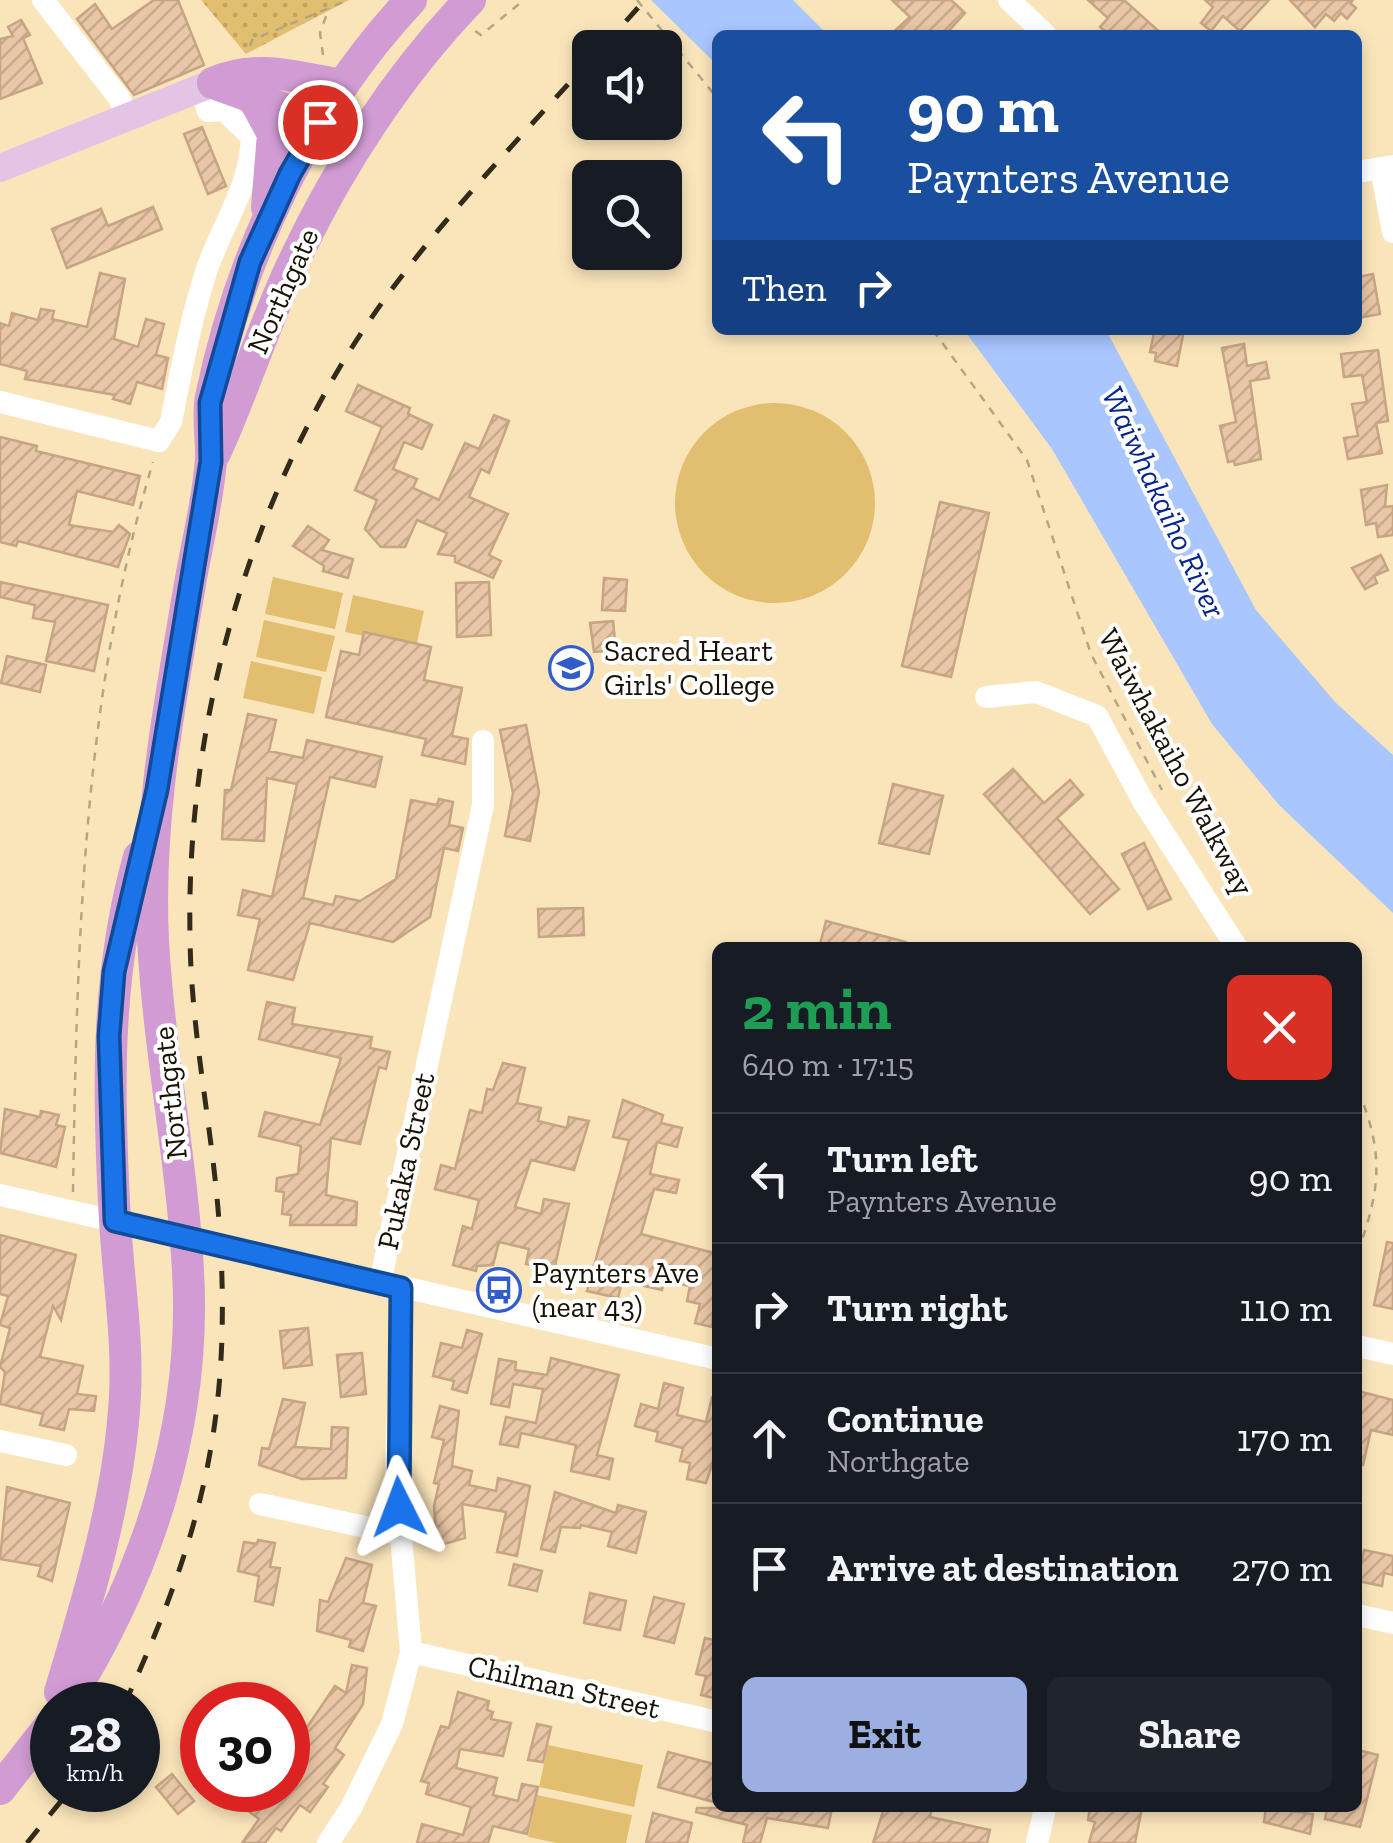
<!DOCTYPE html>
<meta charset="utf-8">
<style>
body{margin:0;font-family:"Zilla Slab",serif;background:#20242c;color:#f1f3f6;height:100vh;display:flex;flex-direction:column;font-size:38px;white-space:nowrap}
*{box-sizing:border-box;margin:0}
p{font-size:32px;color:#9ea1a6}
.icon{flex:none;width:55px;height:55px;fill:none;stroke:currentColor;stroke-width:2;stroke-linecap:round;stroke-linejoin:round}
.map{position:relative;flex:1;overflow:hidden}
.sheet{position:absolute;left:712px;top:942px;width:650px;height:870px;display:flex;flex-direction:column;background:#171b24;border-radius:15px;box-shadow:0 5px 15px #0003}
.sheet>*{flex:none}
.guide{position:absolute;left:712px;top:30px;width:650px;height:305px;border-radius:15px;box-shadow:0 5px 15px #0003;background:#1a4fa0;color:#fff;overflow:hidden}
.tools{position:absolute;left:572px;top:30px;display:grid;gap:20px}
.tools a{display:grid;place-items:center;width:110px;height:110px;border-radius:15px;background:#171b24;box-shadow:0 5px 15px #0003;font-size:50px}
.speed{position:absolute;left:30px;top:1682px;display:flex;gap:20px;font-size:50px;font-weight:700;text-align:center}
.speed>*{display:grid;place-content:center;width:130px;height:130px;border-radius:50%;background:#171b24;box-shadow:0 5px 15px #0003;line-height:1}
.speed small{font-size:25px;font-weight:400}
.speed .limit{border:15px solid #d22;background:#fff;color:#111}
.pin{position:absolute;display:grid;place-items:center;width:85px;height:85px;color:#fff;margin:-42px;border:5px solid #fff;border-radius:50%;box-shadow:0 2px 10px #0007}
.me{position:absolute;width:110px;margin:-55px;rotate:357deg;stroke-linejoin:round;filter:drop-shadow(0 0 8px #0008)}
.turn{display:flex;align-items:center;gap:35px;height:210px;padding:0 30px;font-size:45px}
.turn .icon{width:130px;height:130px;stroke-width:2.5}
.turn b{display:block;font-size:70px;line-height:85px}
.then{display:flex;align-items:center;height:95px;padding:0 30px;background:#0003;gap:20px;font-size:38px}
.round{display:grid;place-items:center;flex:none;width:105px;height:105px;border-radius:15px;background:#20242c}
.head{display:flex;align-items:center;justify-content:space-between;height:170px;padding:0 30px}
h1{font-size:60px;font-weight:700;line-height:75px;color:#1e9e55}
.button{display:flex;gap:20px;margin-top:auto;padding:20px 30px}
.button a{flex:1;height:115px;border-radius:15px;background:#9bafe3;color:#111;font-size:40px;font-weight:700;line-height:115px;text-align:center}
.button a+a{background:#20242c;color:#f1f3f6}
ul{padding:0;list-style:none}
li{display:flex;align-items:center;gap:30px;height:130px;padding:0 30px;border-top:2px solid #363941}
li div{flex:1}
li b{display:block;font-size:38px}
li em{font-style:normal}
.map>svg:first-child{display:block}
</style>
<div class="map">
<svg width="1393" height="1843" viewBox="0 0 1393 1843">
<defs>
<pattern id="park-dots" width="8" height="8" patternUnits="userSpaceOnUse" patternTransform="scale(2.5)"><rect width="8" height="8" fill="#e2be70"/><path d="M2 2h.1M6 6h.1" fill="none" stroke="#c1a25f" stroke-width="1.8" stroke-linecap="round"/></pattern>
<pattern id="building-hatch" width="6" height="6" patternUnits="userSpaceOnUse" patternTransform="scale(2.5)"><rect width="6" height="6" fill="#e9c6a5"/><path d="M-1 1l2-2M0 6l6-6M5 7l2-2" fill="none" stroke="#c7a98c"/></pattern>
</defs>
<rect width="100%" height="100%" fill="#fae5bb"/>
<polygon fill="url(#park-dots)" points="201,0 349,0 246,54"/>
<g fill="#e2be70">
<circle cx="775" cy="503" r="100"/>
<polygon points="273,577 343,593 335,629 265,614"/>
<polygon points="353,595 424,611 416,647 345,632"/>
<polygon points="264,620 335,636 326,672 256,657"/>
<polygon points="251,661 322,677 314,714 243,698"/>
<polygon points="548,1745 643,1765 634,1807 539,1787"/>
<polygon points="537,1795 632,1815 626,1843 557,1843 528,1837"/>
</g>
<g fill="#aac6ff">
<polygon points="651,0 793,0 828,35 718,35 717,65"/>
<polygon points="964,330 1106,330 1256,610 1336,703 1393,755 1393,913 1279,805 1212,724 1052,449"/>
</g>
<g fill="url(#building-hatch)" stroke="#c6a484" stroke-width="2.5">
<polygon points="154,0 178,0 204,65 134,95 77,19 95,4 112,29"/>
<polygon points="892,0 951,0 965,13 945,35 890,35 910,17"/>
<polygon points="1088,0 1124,0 1163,35 1109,35 1100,27 1108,18"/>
<polygon points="1205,0 1269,0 1240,31 1223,16 1211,31 1201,23 1213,7"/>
<polygon points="1290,0 1353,0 1350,3 1356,8 1347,19 1341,13 1334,21 1326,14 1315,27"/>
<polygon points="21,20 30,35 23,38 42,83 0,99 0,39 13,36 8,27"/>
<polygon points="202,127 226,186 208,194 184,134"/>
<polygon points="153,207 162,229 67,268 52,229 101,209 108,226"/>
<polygon points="100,273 125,279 114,339 138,347 146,319 164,324 156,355 168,358 162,389 137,382 130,404 113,399 115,395 25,379 27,371 0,364 0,323 9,326 12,313 38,320 41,309 54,311 52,319 87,327"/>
<polygon points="1373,274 1380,314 1358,318 1358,277"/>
<polygon points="1162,330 1184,330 1177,366 1155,361 1156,353 1150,352 1154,333 1162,334"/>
<polygon points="1244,344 1247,366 1266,362 1269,378 1250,381 1261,459 1235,465 1234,461 1228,462 1220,426 1236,422 1222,348"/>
<polygon points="1378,350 1388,421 1376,423 1382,453 1348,459 1344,438 1358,436 1352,404 1367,402 1362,375 1344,377 1341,354"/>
<polygon points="358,385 410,408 408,414 432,425 422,449 404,442 393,469 417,479 413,488 439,500 465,443 479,449 494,415 509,421 489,473 481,469 469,497 508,514 489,555 501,561 493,578 455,562 455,556 438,554 447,533 417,520 405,547 381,547 365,529 377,500 355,490 382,427 346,411"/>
<polygon points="0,437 37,446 36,451 140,476 133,505 77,491 69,525 113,532 119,525 130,534 118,567 18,541 16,546 0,542"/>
<polygon points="1387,485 1385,507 1393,506 1393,535 1378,537 1376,523 1366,525 1361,490"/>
<polygon points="940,502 989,513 951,677 902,666"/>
<polygon points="308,526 329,540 322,550 353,559 348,578 323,571 324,566 293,546"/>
<polygon points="1381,555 1388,570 1374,576 1377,583 1365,589 1352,568"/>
<polygon points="604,578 627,580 625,611 602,610"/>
<polygon points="0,582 108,605 94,671 46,661 55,622 33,618 35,605 0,597"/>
<polygon points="489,582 491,635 457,637 456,583"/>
<polygon points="613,621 616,650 594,652 590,623"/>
<polygon points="364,632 431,647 424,680 462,688 452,736 468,739 465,764 422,755 426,739 326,717 341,651 359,655"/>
<polygon points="7,656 46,665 40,692 1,683"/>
<polygon points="248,714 276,720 269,751 303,758 307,740 382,757 375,787 330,777 303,898 333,905 336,896 360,901 396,879 411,800 437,805 439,799 453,802 449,825 463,828 458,851 444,848 430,917 393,942 310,923 293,980 248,970 260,919 238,915 243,890 272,897 297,784 267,778 264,841 222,839 225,790 231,790"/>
<polygon points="526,725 539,792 530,841 505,836 513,793 500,730"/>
<polygon points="1013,769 1044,803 1070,780 1083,795 1057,818 1119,889 1090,914 984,794"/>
<polygon points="893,784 943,796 929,854 879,843"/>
<polygon points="1144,843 1171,899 1148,909 1122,854"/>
<polygon points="583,908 584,935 539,937 538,909"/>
<polygon points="826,921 906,942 906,948 819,948"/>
<polygon points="267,1002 295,1008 292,1024 372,1037 370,1048 390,1052 386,1069 379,1067 360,1144 331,1138 326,1195 357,1202 356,1225 290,1225 291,1215 282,1214 284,1192 276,1191 277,1178 298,1174 301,1146 259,1136 265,1112 320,1125 341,1058 259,1039"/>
<polygon points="503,1063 525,1068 517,1103 541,1108 538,1121 567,1128 569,1117 589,1121 574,1170 531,1160 515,1207 541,1214 544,1199 569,1204 554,1270 526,1264 529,1249 499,1242 493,1265 477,1266 476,1271 453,1265 463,1226 472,1229 479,1200 435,1189 441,1165 455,1169 470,1110 482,1113 487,1089 493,1090"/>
<polygon points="623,1100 663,1115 661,1123 682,1128 677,1147 657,1142 650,1174 679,1180 676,1193 654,1189 641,1234 718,1254 712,1327 695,1323 700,1304 687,1301 690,1286 664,1281 662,1290 622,1281 618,1298 587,1291 629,1140 613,1137"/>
<polygon points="5,1109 40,1117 41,1111 59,1115 56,1125 65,1127 56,1167 0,1153"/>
<polygon points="0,1235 76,1255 61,1320 53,1306 40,1357 83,1366 77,1394 96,1396 94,1411 69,1409 64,1430 40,1425 43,1414 0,1404 5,1372 0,1367 10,1328 0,1325 8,1296 0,1294"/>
<polygon points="1387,1242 1393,1243 1393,1309 1374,1305"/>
<polygon points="308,1328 312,1365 284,1368 280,1331"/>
<polygon points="467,1330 482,1334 467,1393 452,1389 454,1381 433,1376 441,1343 462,1348"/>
<polygon points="362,1353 366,1394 341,1397 337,1355"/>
<polygon points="551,1358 619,1375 597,1455 613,1459 609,1479 571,1471 576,1445 521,1433 518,1447 500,1444 506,1417 536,1423 543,1389 513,1384 509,1407 491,1404 499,1359 516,1362 515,1370 547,1375"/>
<polygon points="664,1383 683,1388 677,1415 706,1422 712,1397 718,1397 718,1446 706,1483 687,1479 690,1463 680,1461 683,1448 656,1441 658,1432 635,1426 641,1404 658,1409"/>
<polygon points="1358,1391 1393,1400 1393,1435 1371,1430 1363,1465 1358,1464"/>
<polygon points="283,1399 305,1403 295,1447 331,1449 332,1427 348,1428 346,1478 302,1479 259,1465 262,1448 269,1449"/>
<polygon points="440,1406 459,1411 452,1466 472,1471 469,1485 496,1491 498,1478 530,1486 517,1556 497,1552 506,1512 462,1504 465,1538 437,1546 434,1506 439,1484 434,1483 444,1440 432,1437"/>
<polygon points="7,1487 70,1503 52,1581 38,1576 41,1566 0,1559"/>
<polygon points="555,1492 616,1513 618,1505 646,1512 636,1553 608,1546 612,1532 581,1525 580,1528 561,1527 555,1552 541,1549"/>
<polygon points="258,1540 275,1543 270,1567 280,1568 273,1605 255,1601 259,1576 238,1571 244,1542 257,1544"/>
<polygon points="1364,1550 1393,1556 1393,1575 1384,1573 1382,1586 1358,1581"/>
<polygon points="346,1558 372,1565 363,1603 376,1606 363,1651 349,1647 351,1640 317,1631 320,1600 328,1602"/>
<polygon points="514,1564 542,1571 537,1591 509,1585"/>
<polygon points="590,1593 626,1601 620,1630 584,1623"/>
<polygon points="654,1597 684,1604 674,1643 644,1636"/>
<polygon points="705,1638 718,1641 718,1699 701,1695 706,1676 696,1674"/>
<polygon points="352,1665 367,1668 363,1704 335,1748 344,1755 323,1784 328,1787 310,1812 300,1805 281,1831 276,1828 265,1843 242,1843 259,1819 244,1808 257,1790 288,1790 288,1773 303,1751 295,1745 335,1686 346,1693"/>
<polygon points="458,1692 489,1701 487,1710 493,1712 491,1719 511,1723 503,1756 460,1749 456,1768 497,1778 493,1795 518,1801 522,1784 538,1787 527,1834 493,1826 488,1843 417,1843 422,1824 463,1835 471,1807 426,1794 429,1783 421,1781 441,1726 449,1728"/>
<polygon points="537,1724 551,1727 543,1762 528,1760"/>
<polygon points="1358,1750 1378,1755 1360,1827 1325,1819 1327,1808 1358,1808"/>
<polygon points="668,1752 718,1765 718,1803 658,1787"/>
<polygon points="172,1774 194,1801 178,1814 156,1787"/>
<polygon points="697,1808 832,1808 828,1828 767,1818 760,1843 743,1843 747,1825 696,1812"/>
<polygon points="884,1808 932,1808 930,1817 990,1830 987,1843 873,1843"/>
<polygon points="1090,1808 1142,1808 1135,1843 1089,1843 1095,1822 1088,1820"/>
<polygon points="1266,1808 1313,1814 1310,1834 1264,1822"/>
<polygon points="653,1813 692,1823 687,1843 646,1843"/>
</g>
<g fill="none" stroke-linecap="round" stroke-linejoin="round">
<g stroke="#b6a584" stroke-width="2.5" stroke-dasharray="8 8" stroke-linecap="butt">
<polyline points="637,0 718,99"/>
<polyline points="475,31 481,35 524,0"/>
<polyline points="250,46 252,40 348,0"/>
<polyline points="323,55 320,33 329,8"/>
<polyline points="933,330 1027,460 1091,654 1162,790"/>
<path d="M1358,1090C1384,1153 1381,1188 1358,1251"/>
<path d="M73,1192C77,947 82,698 153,462"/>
</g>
<g stroke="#fff" stroke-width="22">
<polyline points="43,0 119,98 127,116"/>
<polyline points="1009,0 1046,35"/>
<polyline points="1381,168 1393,232"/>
<polyline points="1358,172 1393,166"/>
<path d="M0,402L159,441L171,422C181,371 191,318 207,269C223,223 250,188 252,137L224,110L208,111L200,87"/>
<polyline points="986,697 1036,692 1097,716 1143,801 1237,948"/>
<polyline points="0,1195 718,1359"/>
<polyline points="380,1283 483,805 483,741"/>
<polyline points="1358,1346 1393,1354"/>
<polyline points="0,1441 66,1455"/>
<polyline points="260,1504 402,1535"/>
<polyline points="1358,1615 1393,1623"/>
<polyline points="411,1652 718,1722"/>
<polyline points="328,1843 351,1808 392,1724 411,1652 396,1478 401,1288"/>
<polyline points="1037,1843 1045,1808"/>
</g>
<polyline stroke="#e3c4e5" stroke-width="28" points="0,168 213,83"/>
<g stroke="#d19cd4" stroke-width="32">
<polyline points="213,83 321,122 340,121"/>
<path d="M213,83C259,63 297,78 343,85"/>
<polyline points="254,99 273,134 267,207"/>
<path d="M215,453C244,390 264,324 294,261C338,167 398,75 470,0"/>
<path d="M60,1692C89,1596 120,1495 125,1395C128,1336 118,1278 115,1220C108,1097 105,977 139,857"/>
<path d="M65,1705C147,1576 197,1425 188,1271C182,1160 159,1051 153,940C147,819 170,702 190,584C197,543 208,501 211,460C212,439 207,417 211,397C241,252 309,109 411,0"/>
<polyline points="0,1789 52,1723"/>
</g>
<g stroke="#332b19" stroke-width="5" stroke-dasharray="18 18" stroke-linecap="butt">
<polyline points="602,48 645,0"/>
<path d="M124,1705C204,1532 233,1412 219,1221C212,1126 191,1032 190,937C186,741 238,541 337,372C404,257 501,159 590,60"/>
<polyline points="27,1843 70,1790"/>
</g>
</g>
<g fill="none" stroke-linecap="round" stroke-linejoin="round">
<g stroke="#114b97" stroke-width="25">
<polyline id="route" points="320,122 290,174 250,262 210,403 211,462 157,790 114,972 109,1036 115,1221 401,1288 399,1507"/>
</g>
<use href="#route" stroke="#1a73e8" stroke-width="18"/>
</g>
<defs>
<g id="school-ring" transform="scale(2.25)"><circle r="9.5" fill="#fff" stroke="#315ccc" stroke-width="1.5"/><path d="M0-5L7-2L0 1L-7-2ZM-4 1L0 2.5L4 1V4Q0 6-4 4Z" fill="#315ccc"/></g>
<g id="bus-ring" transform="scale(2.25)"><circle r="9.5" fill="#fff" stroke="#315ccc" stroke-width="1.5"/><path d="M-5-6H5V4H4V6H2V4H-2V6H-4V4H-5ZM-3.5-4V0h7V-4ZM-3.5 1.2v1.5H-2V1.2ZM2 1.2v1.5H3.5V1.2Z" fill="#315ccc"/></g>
</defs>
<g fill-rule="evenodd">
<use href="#school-ring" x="571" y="668"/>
<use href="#bus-ring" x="499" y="1290"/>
</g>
<g text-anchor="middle" stroke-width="8" stroke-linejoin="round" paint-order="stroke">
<g font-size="30" fill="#191204" stroke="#fff">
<text transform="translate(283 291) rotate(-66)" y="10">Northgate</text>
<text transform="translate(1176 762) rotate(62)" y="10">Waiwhakaiho Walkway</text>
<text transform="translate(170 1093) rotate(-96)" y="10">Northgate</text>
<text transform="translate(406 1161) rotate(-78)" y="10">Pukaka Street</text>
<text transform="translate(564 1687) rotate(13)" y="10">Chilman Street</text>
</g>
<g font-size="30" fill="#191204" stroke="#fff" text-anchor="start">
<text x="604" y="661">Sacred Heart<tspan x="604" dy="34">Girls' College</tspan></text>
<text x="532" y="1283">Paynters Ave<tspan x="532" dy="34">(near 43)</tspan></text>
</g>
<g font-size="32" font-style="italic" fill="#06248d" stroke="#fff">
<text transform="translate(1164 502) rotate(65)" y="11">Waiwhakaiho River</text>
</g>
</g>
</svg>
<div class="tools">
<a><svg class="icon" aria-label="sound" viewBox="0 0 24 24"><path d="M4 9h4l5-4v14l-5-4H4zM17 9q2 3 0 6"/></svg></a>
<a><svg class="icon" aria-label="search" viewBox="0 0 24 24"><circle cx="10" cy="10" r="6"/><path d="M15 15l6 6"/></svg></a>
</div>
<div class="speed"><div>28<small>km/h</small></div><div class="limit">30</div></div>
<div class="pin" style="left:320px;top:122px;background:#d93025"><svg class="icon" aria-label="arrive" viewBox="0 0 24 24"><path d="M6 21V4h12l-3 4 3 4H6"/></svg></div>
<svg class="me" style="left:399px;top:1507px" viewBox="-20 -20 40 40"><path d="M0-17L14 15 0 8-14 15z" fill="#1a73e8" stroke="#fff" stroke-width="4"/></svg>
<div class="guide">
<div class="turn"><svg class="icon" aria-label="left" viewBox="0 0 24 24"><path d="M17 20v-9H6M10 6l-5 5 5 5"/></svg><div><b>90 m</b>Paynters Avenue</div></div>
<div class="then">Then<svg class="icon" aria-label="right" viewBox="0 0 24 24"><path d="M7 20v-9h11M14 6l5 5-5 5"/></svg></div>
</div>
<section class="sheet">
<div class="head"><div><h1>2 min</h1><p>640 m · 17:15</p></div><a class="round" style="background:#d93025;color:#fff"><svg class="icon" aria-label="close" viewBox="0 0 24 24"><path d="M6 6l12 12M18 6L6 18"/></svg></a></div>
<ul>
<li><svg class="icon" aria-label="left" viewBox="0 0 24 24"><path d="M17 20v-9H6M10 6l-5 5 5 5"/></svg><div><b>Turn left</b><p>Paynters Avenue</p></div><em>90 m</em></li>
<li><svg class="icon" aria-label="right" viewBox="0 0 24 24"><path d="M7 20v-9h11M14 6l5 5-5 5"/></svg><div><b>Turn right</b></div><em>110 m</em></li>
<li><svg class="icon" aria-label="ahead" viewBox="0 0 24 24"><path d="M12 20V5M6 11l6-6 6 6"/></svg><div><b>Continue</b><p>Northgate</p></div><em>170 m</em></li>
<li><svg class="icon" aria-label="arrive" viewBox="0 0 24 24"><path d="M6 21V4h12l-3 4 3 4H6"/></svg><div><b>Arrive at destination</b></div><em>270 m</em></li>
</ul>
<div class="button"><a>Exit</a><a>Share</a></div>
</section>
</div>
